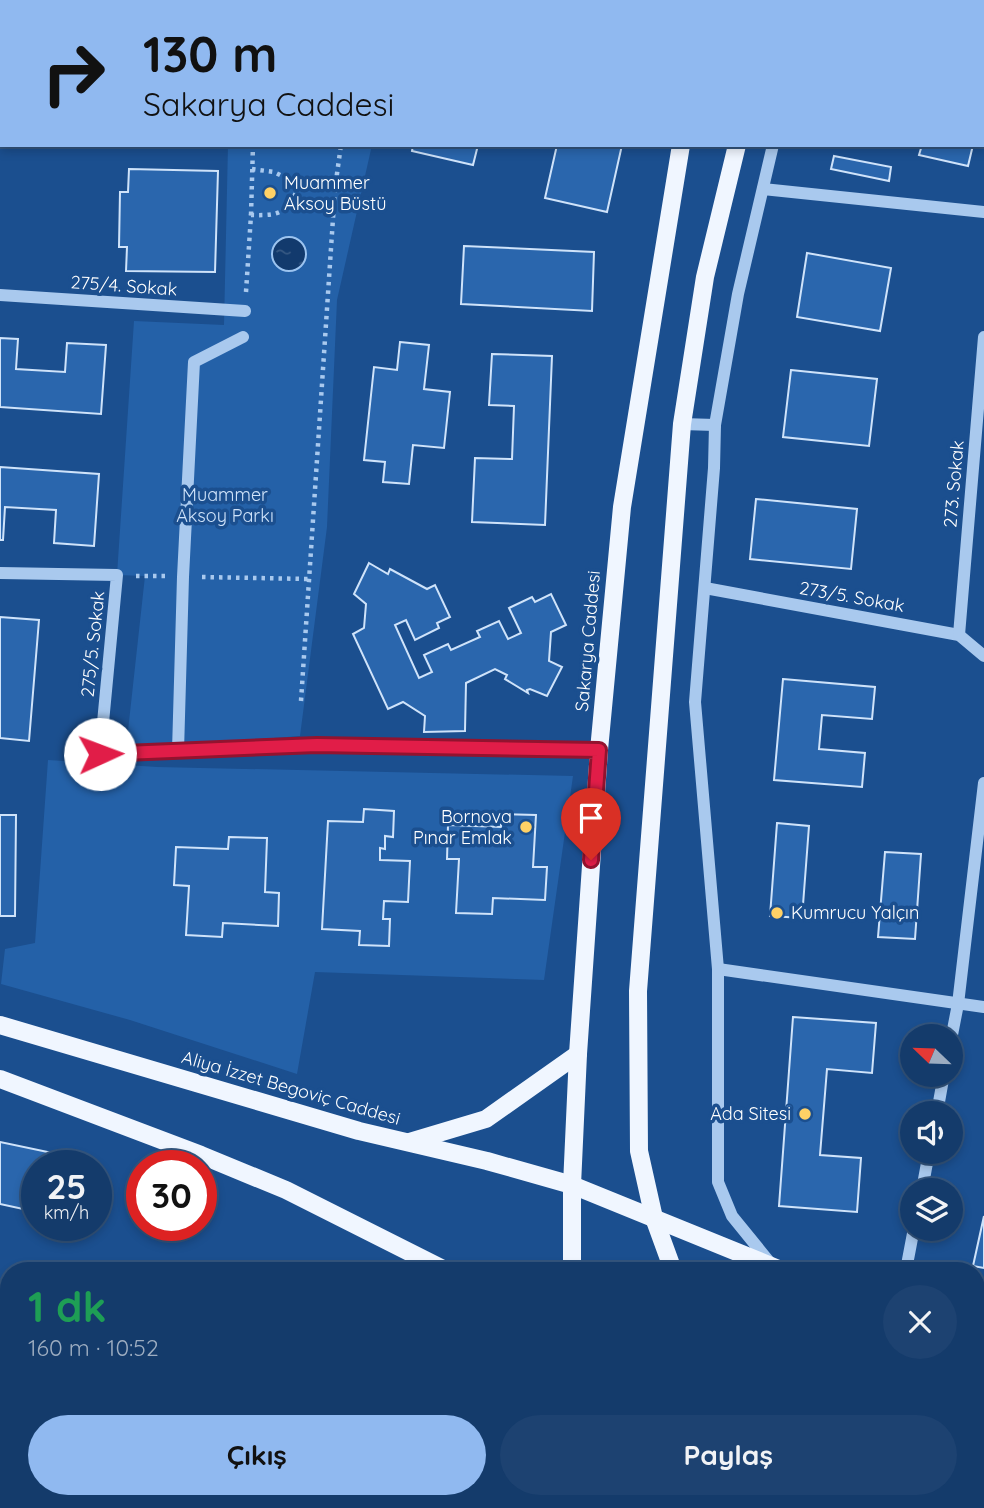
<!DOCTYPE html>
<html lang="tr">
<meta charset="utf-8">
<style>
body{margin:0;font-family:Quicksand,sans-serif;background:#1d4271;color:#f1f3f6;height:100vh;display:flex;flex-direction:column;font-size:26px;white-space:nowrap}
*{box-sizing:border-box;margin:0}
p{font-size:23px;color:#9dadc1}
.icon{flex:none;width:38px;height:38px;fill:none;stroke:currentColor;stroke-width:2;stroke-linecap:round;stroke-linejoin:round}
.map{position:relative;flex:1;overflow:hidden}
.side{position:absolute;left:0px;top:1262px;width:985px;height:247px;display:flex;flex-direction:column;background:#143b6b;border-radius:28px 28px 0 0;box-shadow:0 4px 10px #0003,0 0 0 2px #33557e}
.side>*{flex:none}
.banner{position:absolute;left:0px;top:0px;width:985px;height:147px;box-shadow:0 4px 10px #0003,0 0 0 2px #33557e;background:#90b9f0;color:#111;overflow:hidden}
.needle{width:46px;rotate:293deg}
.buttons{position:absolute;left:900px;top:1024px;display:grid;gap:14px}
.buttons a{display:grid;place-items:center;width:63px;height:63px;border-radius:50%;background:#143b6b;box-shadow:0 4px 10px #0003,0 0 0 2px #33557e;font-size:35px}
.speed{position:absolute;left:21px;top:1150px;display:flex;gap:14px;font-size:35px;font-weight:700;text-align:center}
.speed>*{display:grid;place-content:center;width:91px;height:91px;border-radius:50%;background:#143b6b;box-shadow:0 4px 10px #0003,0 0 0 2px #33557e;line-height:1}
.speed small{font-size:18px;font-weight:400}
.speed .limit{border:10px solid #d22;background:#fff;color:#111}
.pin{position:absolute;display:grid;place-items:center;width:60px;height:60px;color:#fff;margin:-72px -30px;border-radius:50% 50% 50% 0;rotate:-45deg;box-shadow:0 0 7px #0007}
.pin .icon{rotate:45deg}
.me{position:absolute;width:77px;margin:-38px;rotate:88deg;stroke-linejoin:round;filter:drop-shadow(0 0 5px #0008)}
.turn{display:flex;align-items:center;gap:24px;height:147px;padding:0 28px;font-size:32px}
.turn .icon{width:91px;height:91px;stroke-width:2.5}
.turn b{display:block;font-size:49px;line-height:60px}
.round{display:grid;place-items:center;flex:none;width:74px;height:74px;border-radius:37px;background:#1d4271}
.headline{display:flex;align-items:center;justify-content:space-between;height:119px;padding:0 28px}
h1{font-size:42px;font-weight:700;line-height:52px;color:#1e9e55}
.primary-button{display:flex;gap:14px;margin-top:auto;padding:14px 28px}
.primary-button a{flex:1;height:80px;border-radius:42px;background:#90b9f0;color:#111;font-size:28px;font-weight:700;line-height:80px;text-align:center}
.primary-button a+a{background:#1d4271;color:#f1f3f6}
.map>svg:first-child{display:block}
</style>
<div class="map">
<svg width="984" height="1508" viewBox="0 0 984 1508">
<defs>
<pattern id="water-ripples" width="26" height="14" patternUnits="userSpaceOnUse" patternTransform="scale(1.75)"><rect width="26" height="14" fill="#123a6d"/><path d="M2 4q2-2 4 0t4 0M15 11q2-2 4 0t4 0" fill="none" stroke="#365883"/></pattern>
</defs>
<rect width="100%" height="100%" fill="#1b4f8f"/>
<g fill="#2461a8">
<polygon points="238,0 695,0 694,2"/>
<polygon points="228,145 372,145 337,300 327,527 300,736 126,749 145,576 117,575 134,321 224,325"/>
<polygon points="48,760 157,767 573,776 544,980 315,972 297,1074 130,1020 1,984 5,949 35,943"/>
<polygon points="190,1500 341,1500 340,1508 190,1508"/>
</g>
<circle fill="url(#water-ripples)" stroke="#9cc4f0" stroke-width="2" cx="289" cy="254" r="17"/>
<g fill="#2a66ad" stroke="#cfe3fa" stroke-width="2">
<polygon points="413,145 478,145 473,165 412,151"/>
<polygon points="557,145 622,145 607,212 545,198"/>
<polygon points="922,145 973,145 968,166 919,155"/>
<polygon points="834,156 891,167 889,181 831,169"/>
<polygon points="129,169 218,171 215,272 126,271 127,247 119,247 120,192 128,192"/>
<polygon points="464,246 594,252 592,311 461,304"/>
<polygon points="807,253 891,268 880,331 797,317"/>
<polygon points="0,338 18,339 16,369 65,372 67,343 106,345 101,414 0,407"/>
<polygon points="400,342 429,345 424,389 450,392 444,448 413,445 409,484 383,482 385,462 364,460 374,367 397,370"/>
<polygon points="492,354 552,356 545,525 472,522 475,458 512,459 514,406 489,405"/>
<polygon points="791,370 877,379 869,446 783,437"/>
<polygon points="0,467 99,474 94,546 54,543 56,510 5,507 3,540 0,540"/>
<polygon points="756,499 857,509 851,569 750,559"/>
<polygon points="369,563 388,574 390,569 427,589 435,585 450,617 437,623 439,628 415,640 406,620 395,625 419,678 432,672 424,655 448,644 451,650 480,637 477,631 499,621 508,639 521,633 509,608 532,597 535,602 551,594 566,625 551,632 549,661 562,667 547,696 530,689 527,690 528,693 505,679 507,675 495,669 466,683 465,731 424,732 425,716 403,702 388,709 353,634 364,628 366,604 354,594"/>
<polygon points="0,617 39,620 29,741 0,738"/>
<polygon points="783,679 875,687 872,719 822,715 819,749 865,753 862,787 774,780"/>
<polygon points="364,809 394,811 393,837 385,836 385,849 380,848 380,860 410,861 408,902 384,901 383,919 390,919 389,946 359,945 360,931 322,929 328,821 363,822"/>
<polygon points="501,814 536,815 533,867 547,867 545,900 493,898 492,914 456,913 459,859 447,859 448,825 501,827"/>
<polygon points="0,815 16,815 15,916 0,916"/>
<polygon points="777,823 809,826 802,918 770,916"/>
<polygon points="229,837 267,838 265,892 279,893 278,926 223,923 222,937 186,935 189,886 174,885 176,847 228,849"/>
<polygon points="885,852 921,854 915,939 878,937"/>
<polygon points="793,1017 876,1023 872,1073 827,1069 820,1155 861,1158 857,1212 779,1206"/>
<polygon points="0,1142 81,1159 79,1166 37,1166 37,1212 0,1204"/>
<polygon points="984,1216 984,1268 973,1266"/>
<polygon points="13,1500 102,1500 103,1508 14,1508"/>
</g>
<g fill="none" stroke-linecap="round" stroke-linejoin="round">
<g stroke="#a9c9ee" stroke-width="4.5" stroke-dasharray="3.5 5" stroke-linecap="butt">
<polyline points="356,2 356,0"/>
<polyline points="394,2 394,0"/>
<polyline points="252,169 274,172 300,185 335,188"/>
<polyline points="251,215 253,145"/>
<path d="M246,292L251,215C283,216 286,212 300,185"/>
<polyline points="136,576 165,576"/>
<polyline points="202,577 309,579"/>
<polyline points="301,701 335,188 341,145"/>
</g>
<g stroke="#a9c9ee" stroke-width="12">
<polyline points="844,0 852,2"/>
<polyline points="813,2 814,0"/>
<polyline points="763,189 984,212"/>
<polyline points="0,295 245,311"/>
<polyline points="682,424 715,425"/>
<polyline points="0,573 117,575 100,754 317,745 599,750"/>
<polyline points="705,588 959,635 984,656"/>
<polyline points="959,635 984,337"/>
<polyline points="178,751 183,577 194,362 243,337"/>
<polyline points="718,969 984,1007"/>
<polyline points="950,1045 958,1004 984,783"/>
<polyline points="937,1113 944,1074"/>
<polyline points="922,1190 929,1152"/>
<polyline points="771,1264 732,1216 718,1182 718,969 695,702 714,468 715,425 738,294 773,145"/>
<polyline points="906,1270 914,1228"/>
<polyline points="0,1431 9,1430"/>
</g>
<g stroke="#f0f6ff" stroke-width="18">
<polyline points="718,2 718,0"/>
<polyline points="772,2 773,0"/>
<polyline points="0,1025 359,1131 487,1161 572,1185 781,1270"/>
<polyline points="0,1079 201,1155 286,1190 445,1270"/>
<polyline points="409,1142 486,1119 578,1054"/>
<polyline points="572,1270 572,1185 578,1054 599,750 622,507 681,145"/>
<polyline points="673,1270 654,1218 639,1151 638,991 682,424 705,277 737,145"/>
<polyline points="976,1344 984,1346"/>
<polyline points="976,1396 984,1400"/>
<polyline points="591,1500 592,1508"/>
<polyline points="675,1500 675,1508"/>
</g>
</g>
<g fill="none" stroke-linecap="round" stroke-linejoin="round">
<g stroke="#92132f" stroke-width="18">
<polyline id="route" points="100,754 317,745 599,750 591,860"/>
</g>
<use href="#route" stroke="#e11d48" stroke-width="12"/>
</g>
<g fill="#ffd166" stroke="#1b4f8f" stroke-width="2.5">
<circle cx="270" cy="193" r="7"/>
<circle cx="526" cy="827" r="7"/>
<circle cx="777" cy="913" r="7"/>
<circle cx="805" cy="1114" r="7"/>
</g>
<g text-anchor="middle" stroke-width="7" stroke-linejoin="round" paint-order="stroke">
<g font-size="18" fill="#fff" stroke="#1b4f8f" text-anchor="start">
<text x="284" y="189">Muammer<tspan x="284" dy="21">Aksoy Büstü</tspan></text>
<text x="512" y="823" text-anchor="end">Bornova<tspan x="512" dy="21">Pınar Emlak</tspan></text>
<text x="791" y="919">Kumrucu Yalçın</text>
<text x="791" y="1120" text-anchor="end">Ada Sitesi</text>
</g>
<g font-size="18" fill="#fff" stroke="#1b4f8f">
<text transform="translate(124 286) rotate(4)" y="6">275/4. Sokak</text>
<text transform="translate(954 484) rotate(-85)" y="6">273. Sokak</text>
<text transform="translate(852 597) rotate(10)" y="6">273/5. Sokak</text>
<text transform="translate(588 641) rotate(-85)" y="6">Sakarya Caddesi</text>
<text transform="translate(93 644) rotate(-84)" y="6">275/5. Sokak</text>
<text transform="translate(291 1088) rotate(16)" y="6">Aliya İzzet Begoviç Caddesi</text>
</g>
<g font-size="18" fill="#cfe3fa" stroke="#1b4f8f">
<text x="225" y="501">Muammer<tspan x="225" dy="21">Aksoy Parkı</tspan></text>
</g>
</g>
</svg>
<div class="buttons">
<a><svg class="needle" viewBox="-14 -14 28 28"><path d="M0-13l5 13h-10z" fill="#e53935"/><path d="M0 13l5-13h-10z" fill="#9dadc1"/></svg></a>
<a><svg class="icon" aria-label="sound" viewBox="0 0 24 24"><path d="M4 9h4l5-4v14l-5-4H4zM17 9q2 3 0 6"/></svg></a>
<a><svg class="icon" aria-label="layers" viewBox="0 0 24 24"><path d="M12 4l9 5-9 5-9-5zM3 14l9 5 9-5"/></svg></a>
</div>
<div class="speed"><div>25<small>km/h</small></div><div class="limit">30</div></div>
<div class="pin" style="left:591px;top:860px;background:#d93025"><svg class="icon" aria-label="arrive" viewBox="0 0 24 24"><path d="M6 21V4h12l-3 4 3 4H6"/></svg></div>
<svg class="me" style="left:100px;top:754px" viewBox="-20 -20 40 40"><circle r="19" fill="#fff"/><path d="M0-13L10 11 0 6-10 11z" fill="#e11d48"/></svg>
<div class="banner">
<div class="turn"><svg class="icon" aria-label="right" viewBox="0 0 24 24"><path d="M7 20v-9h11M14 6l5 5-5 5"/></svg><div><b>130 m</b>Sakarya Caddesi</div></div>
</div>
<section class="side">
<div class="headline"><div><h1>1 dk</h1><p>160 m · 10:52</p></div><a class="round"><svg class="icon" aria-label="close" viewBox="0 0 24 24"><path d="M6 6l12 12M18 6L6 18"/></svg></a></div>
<div class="primary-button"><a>Çıkış</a><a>Paylaş</a></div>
</section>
</div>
